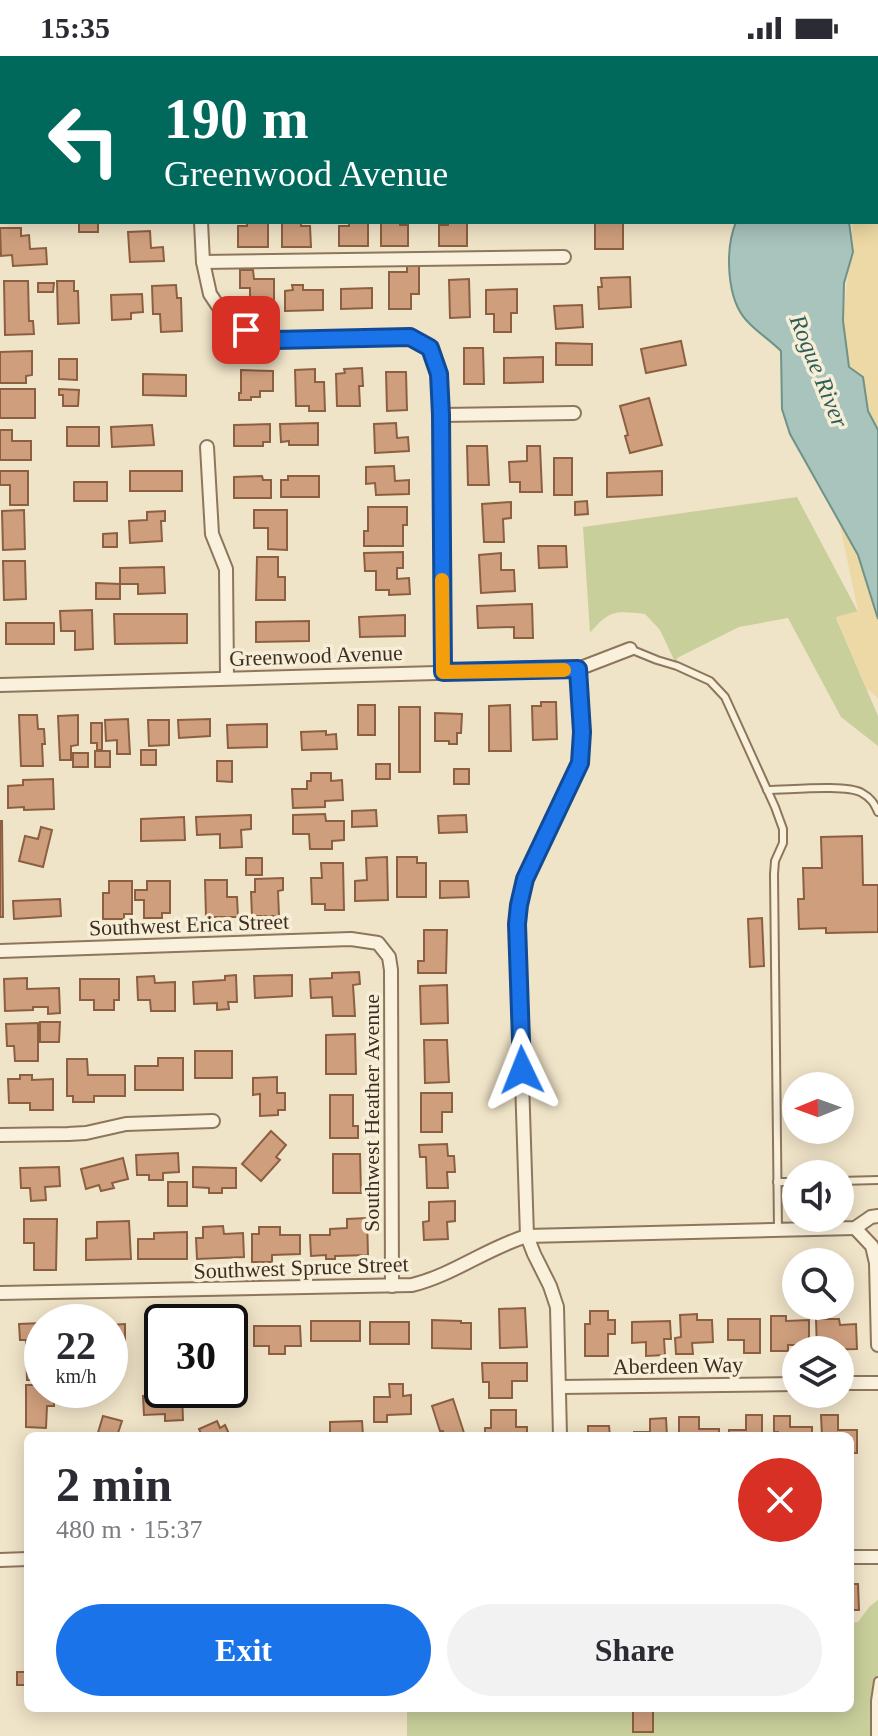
<!DOCTYPE html>
<meta charset="utf-8">
<style>
body{margin:0;font-family:Georgia,serif;background:#f2f2f3;color:#2b2b33;height:100vh;display:flex;flex-direction:column;font-size:30px;white-space:nowrap}
*{box-sizing:border-box;margin:0}
p{font-size:26px;color:#7c7c81}
.icon{flex:none;width:44px;height:44px;fill:none;stroke:currentColor;stroke-width:2;stroke-linecap:round;stroke-linejoin:round}
.map{position:relative;flex:1;overflow:hidden}
.sheet{position:absolute;left:24px;top:1376px;width:830px;height:280px;display:flex;flex-direction:column;background:#fff;border-radius:12px;box-shadow:0 4px 20px #0003}
.sheet>*{flex:none}
.banner{position:absolute;left:0px;top:0px;width:878px;height:168px;box-shadow:0 4px 20px #0003;background:#00695c;color:#fff;overflow:hidden}
.needle{width:52px;rotate:269deg}
.buttons{position:absolute;left:782px;top:1016px;display:grid;gap:16px}
.buttons a{display:grid;place-items:center;width:72px;height:72px;border-radius:50%;background:#fff;box-shadow:0 4px 20px #0003;font-size:40px}
.speed{position:absolute;left:24px;top:1248px;display:flex;gap:16px;font-size:40px;font-weight:700;text-align:center}
.speed>*{display:grid;place-content:center;width:104px;height:104px;border-radius:50%;background:#fff;box-shadow:0 4px 20px #0003;line-height:1}
.speed small{font-size:20px;font-weight:400}
.speed .limit{border:4px solid #111;border-radius:12px;background:#fff;color:#111}
.pin{position:absolute;display:grid;place-items:center;width:68px;height:68px;color:#fff;margin:-34px;border-radius:16px;box-shadow:0 4px 12px #0006}
.me{position:absolute;width:88px;margin:-44px;rotate:358deg;stroke-linejoin:round;filter:drop-shadow(0 0 6px #0008)}
.turn{display:flex;align-items:center;gap:28px;height:168px;padding:0 32px;font-size:36px}
.turn .icon{width:104px;height:104px;stroke-width:2.5}
.turn b{display:block;font-size:56px;line-height:68px}
.round{display:grid;place-items:center;flex:none;width:84px;height:84px;border-radius:42px;background:#f2f2f3}
.head{display:flex;align-items:center;justify-content:space-between;height:136px;padding:0 32px}
h1{font-size:48px;font-weight:700;line-height:60px}
.primary-button{display:flex;gap:16px;margin-top:auto;padding:16px 32px}
.primary-button a{flex:1;height:92px;border-radius:48px;background:#1a73e8;color:#fff;font-size:32px;font-weight:700;line-height:92px;text-align:center}
.primary-button a+a{background:#f2f2f3;color:#2b2b33}
.status{display:flex;justify-content:space-between;align-items:center;height:56px;padding:0 40px;background:#fff;direction:ltr}
.status svg{height:22px;fill:currentColor}
.map>svg:first-child{display:block}
</style>
<div class="status"><b>15:35</b><svg viewBox="0 0 49 12"><path d="M0 12V9h3v3zM5 12V6h3v6zM10 12V3h3v9zM15 12V0h3v12zM26 1h20v11H26zM47 4h2v5h-2z"/></svg></div>
<div class="map">
<svg width="878" height="1680" viewBox="0 0 878 1680">
<rect width="100%" height="100%" fill="#f0e4c8"/>
<g fill="#c9cf9b">
<path d="M797,441L858,556L836,562L878,660V690L841,661L788,562L739,571L677,602V610L660,574L645,558C616,555 610,553 590,577L583,471Z"/>
<polygon points="878,1544 878,1680 407,1680 407,1652 850,1652 850,1567 858,1566 870,1550"/>
</g>
<g fill="#ecd9a5">
<polygon points="876,25 878,27 878,374 868,355 863,321 849,311 843,265 853,166 876,166"/>
<polygon points="839,465 878,534 878,642 866,632 836,561 858,555"/>
</g>
<g fill="#a9c4bc" stroke="#6f938a" stroke-width="2">
<polygon points="756,0 878,0 878,27 876,25 876,2 756,2"/>
<path d="M736,166H849L853,196L844,227L843,265L849,311L863,321L868,355L878,374V563L858,499L790,378L782,353L781,295C770,284 757,276 747,265C726,243 725,193 736,166Z"/>
</g>
<g fill="#cf9f7d" stroke="#8d5f41" stroke-width="2">
<polygon points="0,0 41,0 41,2 12,2"/>
<rect x="297" y="0" width="41" height="2"/>
<rect x="564" y="0" width="30" height="2"/>
<rect x="0" y="129" width="2" height="36"/>
<polygon points="65,166 98,166 98,176 79,176 79,167"/>
<polygon points="247,166 268,166 268,191 238,191 238,170 247,170"/>
<polygon points="282,166 301,166 301,170 310,170 311,191 282,191"/>
<polygon points="349,166 368,166 368,190 339,190 339,170 349,170"/>
<polygon points="381,166 400,166 400,169 408,169 408,190 381,190"/>
<polygon points="448,166 467,166 467,190 439,190 439,169 448,169"/>
<rect x="595" y="166" width="28" height="27"/>
<polygon points="0,172 21,172 21,180 29,179 30,193 46,192 47,208 13,210 12,199 1,200"/>
<polygon points="150,175 151,192 163,191 164,205 130,206 128,176"/>
<polygon points="407,210 419,210 419,238 411,238 411,253 389,253 389,216 407,216"/>
<polygon points="240,214 253,214 254,223 274,223 274,244 250,244 250,232 240,232"/>
<polygon points="630,221 631,251 599,253 598,231 602,231 601,222"/>
<polygon points="469,223 470,261 450,262 449,224"/>
<polygon points="4,225 28,225 29,265 33,265 34,278 5,279"/>
<polygon points="57,225 74,225 74,235 78,235 79,267 58,268"/>
<polygon points="38,227 54,227 53,236 38,236"/>
<polygon points="176,229 177,242 181,242 182,275 161,276 160,258 153,258 152,230"/>
<polygon points="292,229 303,229 303,234 323,234 323,254 285,255 285,235 293,234"/>
<polygon points="372,232 372,252 341,253 341,233"/>
<polygon points="517,233 517,257 511,257 511,276 494,276 494,258 486,258 486,234"/>
<polygon points="142,238 143,256 131,257 131,263 112,264 111,239"/>
<polygon points="582,249 583,271 556,273 554,250"/>
<polygon points="681,285 686,309 646,317 641,293"/>
<polygon points="556,287 592,288 592,309 556,309"/>
<polygon points="464,292 483,292 484,328 464,328"/>
<polygon points="32,295 32,319 26,320 26,327 0,327 0,296"/>
<polygon points="543,301 543,326 504,327 504,302"/>
<polygon points="59,303 77,303 77,324 59,323"/>
<polygon points="362,312 363,330 359,330 360,350 337,350 336,318 345,317 344,313"/>
<polygon points="315,313 315,326 324,326 325,355 309,355 309,350 296,350 295,314"/>
<polygon points="241,314 273,315 273,335 260,335 260,341 251,341 251,344 239,344 239,337 241,337"/>
<polygon points="386,316 406,316 407,354 387,355"/>
<polygon points="143,318 186,319 186,340 143,339"/>
<rect x="0" y="333" width="35" height="29"/>
<polygon points="59,333 79,334 78,350 63,350 63,339 59,339"/>
<polygon points="649,342 662,389 630,397 625,380 628,379 620,350"/>
<polygon points="318,367 318,389 289,389 289,385 281,386 280,368"/>
<polygon points="396,367 397,382 408,381 409,395 375,397 374,368"/>
<polygon points="270,368 270,386 263,386 263,390 234,390 234,369"/>
<polygon points="152,369 154,389 112,391 111,371"/>
<rect x="67" y="371" width="32" height="19"/>
<polygon points="0,374 12,374 12,385 31,385 31,404 0,404"/>
<polygon points="467,390 487,390 489,429 468,429"/>
<polygon points="527,390 540,390 542,436 520,436 520,426 510,426 509,406 527,405"/>
<rect x="554" y="402" width="18" height="37"/>
<polygon points="394,410 395,425 409,424 409,438 376,439 375,427 366,428 366,411"/>
<polygon points="0,415 28,415 28,449 10,449 10,429 0,429"/>
<rect x="130" y="415" width="52" height="20"/>
<polygon points="662,415 662,439 607,441 607,417"/>
<polygon points="262,420 263,424 271,424 271,442 234,442 234,421"/>
<polygon points="288,420 319,420 319,441 281,441 281,424 288,424"/>
<rect x="74" y="426" width="33" height="19"/>
<polygon points="587,445 588,458 575,459 575,446"/>
<polygon points="511,446 511,462 503,463 504,486 484,486 482,448"/>
<polygon points="368,451 407,451 407,469 403,469 403,490 364,490 364,475 368,475"/>
<polygon points="24,454 25,493 3,494 2,455"/>
<polygon points="254,454 287,454 287,494 268,493 268,472 254,472"/>
<polygon points="165,455 165,465 161,465 162,485 130,487 129,465 147,464 147,456"/>
<polygon points="117,477 117,491 103,491 103,478"/>
<polygon points="538,490 566,490 567,511 539,512"/>
<polygon points="403,496 403,512 397,512 397,523 409,522 410,538 389,539 389,534 376,534 376,515 365,515 364,497"/>
<polygon points="501,497 501,514 514,514 515,535 481,537 479,499"/>
<polygon points="257,501 278,501 278,521 285,521 285,544 256,544"/>
<polygon points="3,505 25,505 26,543 4,544"/>
<polygon points="164,511 165,537 138,538 138,528 120,528 120,512"/>
<polygon points="96,527 120,528 120,543 96,543"/>
<polygon points="532,548 533,582 514,582 514,571 478,572 477,550"/>
<polygon points="92,554 93,593 75,594 75,575 61,575 60,555"/>
<polygon points="114,558 187,558 187,587 115,588"/>
<polygon points="405,559 405,580 360,581 359,561"/>
<polygon points="309,565 309,585 256,586 256,566"/>
<rect x="6" y="567" width="48" height="21"/>
<polygon points="541,646 556,646 557,683 533,684 532,650 541,650"/>
<rect x="358" y="649" width="17" height="30"/>
<polygon points="510,649 511,695 489,695 489,650"/>
<rect x="399" y="651" width="21" height="65"/>
<polygon points="435,657 462,658 461,677 457,677 457,688 449,688 449,685 435,685"/>
<polygon points="19,659 37,659 38,673 44,673 45,688 42,688 43,710 21,710"/>
<polygon points="78,659 78,689 71,690 71,704 60,704 58,660"/>
<polygon points="128,663 130,698 117,698 117,684 106,685 105,664"/>
<polygon points="210,663 210,680 179,682 178,664"/>
<polygon points="148,664 169,664 169,689 149,690"/>
<polygon points="91,667 102,667 102,694 97,694 97,687 91,687"/>
<polygon points="267,668 267,691 228,692 227,669"/>
<polygon points="326,675 326,679 336,678 337,693 302,694 301,676"/>
<rect x="141" y="694" width="15" height="15"/>
<rect x="95" y="695" width="15" height="16"/>
<rect x="73" y="697" width="15" height="14"/>
<polygon points="217,705 232,705 232,726 217,725"/>
<rect x="376" y="708" width="14" height="15"/>
<rect x="454" y="713" width="15" height="15"/>
<polygon points="311,717 331,717 331,725 342,724 343,744 325,745 325,751 293,752 292,733 307,733 307,725 311,725"/>
<polygon points="53,723 54,753 24,754 24,751 8,752 8,730 23,729 23,724"/>
<polygon points="376,754 377,770 352,771 352,755"/>
<polygon points="325,758 326,765 344,765 344,784 332,785 332,793 310,793 309,778 293,778 293,759"/>
<polygon points="251,759 251,773 241,774 242,791 220,792 220,778 197,779 196,761"/>
<polygon points="466,759 467,776 439,777 438,760"/>
<polygon points="184,761 185,784 141,785 141,763"/>
<polygon points="0,765 2,765 3,861 0,861"/>
<polygon points="41,771 52,774 43,811 19,805 25,780 38,783"/>
<polygon points="862,780 863,829 878,829 878,876 826,877 826,872 799,873 798,843 804,843 803,812 822,812 821,781"/>
<polygon points="387,801 388,844 355,845 355,825 367,824 366,802"/>
<polygon points="397,801 417,801 417,807 426,807 426,841 397,841"/>
<rect x="246" y="802" width="16" height="17"/>
<polygon points="321,807 343,807 344,854 325,854 325,848 312,848 311,822 322,822"/>
<polygon points="283,822 283,834 278,835 279,860 252,860 251,836 255,836 255,823"/>
<polygon points="205,824 227,824 227,841 237,841 238,861 206,861"/>
<polygon points="109,825 132,825 132,858 124,858 124,863 103,863 103,837 109,837"/>
<polygon points="147,825 170,825 170,857 162,857 162,862 144,862 144,844 135,844 135,834 147,834"/>
<polygon points="440,825 468,825 469,841 440,842"/>
<polygon points="60,843 61,860 14,863 13,845"/>
<polygon points="762,862 764,910 750,911 748,863"/>
<polygon points="424,874 447,874 446,917 418,917 418,905 424,905"/>
<polygon points="359,916 360,928 353,929 355,960 333,960 332,941 311,942 310,923 332,922 332,917"/>
<polygon points="236,919 237,946 228,946 229,953 217,954 217,947 194,948 193,926 225,924 225,920"/>
<polygon points="292,919 292,940 255,942 254,920"/>
<polygon points="154,920 155,927 175,926 175,955 151,955 150,944 138,944 137,921"/>
<polygon points="27,922 27,933 59,932 60,957 48,958 48,951 33,951 33,954 5,955 4,923"/>
<polygon points="80,923 119,923 119,944 114,944 114,954 94,954 94,944 80,944"/>
<polygon points="447,929 448,967 421,968 420,930"/>
<polygon points="40,966 60,966 59,986 40,986"/>
<polygon points="38,967 38,1005 15,1005 14,990 7,990 6,968"/>
<polygon points="355,978 356,1018 326,1018 326,979"/>
<polygon points="424,984 447,984 449,1026 425,1027"/>
<rect x="195" y="995" width="37" height="27"/>
<polygon points="158,1002 183,1002 183,1034 135,1034 135,1010 158,1010"/>
<polygon points="67,1003 87,1003 88,1019 125,1019 125,1040 94,1040 94,1046 73,1046 73,1040 67,1040"/>
<polygon points="20,1019 32,1019 32,1024 53,1023 53,1054 30,1054 30,1047 9,1047 8,1023 20,1023"/>
<polygon points="277,1021 277,1037 285,1037 285,1054 278,1054 278,1059 260,1060 260,1038 253,1039 253,1022"/>
<polygon points="421,1037 452,1037 452,1056 442,1056 442,1076 421,1076"/>
<polygon points="330,1039 353,1039 353,1070 358,1070 358,1082 330,1082"/>
<polygon points="271,1075 286,1089 276,1101 280,1104 261,1125 242,1108"/>
<polygon points="447,1088 448,1100 454,1100 455,1116 447,1116 448,1132 427,1132 426,1101 420,1101 419,1089"/>
<polygon points="178,1097 179,1116 163,1117 163,1124 149,1124 149,1119 137,1119 136,1099"/>
<polygon points="333,1098 360,1098 361,1137 333,1137"/>
<polygon points="123,1102 128,1123 112,1127 114,1132 101,1135 99,1129 86,1133 81,1113"/>
<polygon points="59,1111 60,1130 45,1131 46,1144 31,1145 30,1132 21,1132 20,1112"/>
<polygon points="193,1111 236,1112 236,1132 222,1132 222,1137 209,1137 209,1132 193,1131"/>
<rect x="168" y="1126" width="19" height="24"/>
<polygon points="455,1145 455,1165 447,1166 448,1183 424,1184 423,1166 429,1165 429,1146"/>
<polygon points="367,1162 368,1199 335,1200 335,1203 326,1203 326,1199 311,1200 310,1179 330,1179 330,1173 347,1172 347,1163"/>
<polygon points="24,1163 57,1163 56,1214 34,1214 34,1187 24,1187"/>
<polygon points="129,1165 131,1203 86,1204 86,1183 97,1182 97,1166"/>
<polygon points="223,1170 224,1178 243,1177 244,1201 197,1203 196,1182 203,1182 203,1171"/>
<polygon points="259,1171 280,1171 280,1179 300,1179 300,1198 272,1199 272,1206 252,1206 252,1178 259,1178"/>
<polygon points="187,1176 187,1203 138,1203 138,1183 154,1183 154,1177"/>
<polygon points="525,1252 527,1291 500,1292 499,1253"/>
<polygon points="590,1255 608,1255 608,1264 615,1264 615,1278 608,1278 608,1300 585,1300 585,1268 590,1268"/>
<polygon points="697,1258 697,1264 712,1264 713,1286 692,1287 693,1298 676,1298 675,1282 681,1281 680,1259"/>
<polygon points="771,1260 786,1260 786,1265 809,1264 809,1289 788,1289 788,1295 771,1295"/>
<polygon points="728,1263 760,1263 760,1297 744,1297 744,1284 728,1284"/>
<polygon points="816,1263 839,1263 840,1269 856,1268 857,1293 817,1294"/>
<polygon points="432,1264 461,1265 461,1267 471,1267 471,1293 432,1292"/>
<polygon points="226,1265 238,1265 238,1298 230,1298 230,1266"/>
<rect x="311" y="1265" width="49" height="20"/>
<polygon points="670,1265 671,1283 664,1283 665,1299 646,1300 646,1286 632,1287 632,1266"/>
<rect x="370" y="1266" width="39" height="22"/>
<polygon points="42,1267 42,1324 27,1324 26,1284 20,1284 19,1268"/>
<polygon points="125,1268 125,1286 116,1286 117,1293 110,1293 110,1269"/>
<polygon points="254,1270 300,1270 301,1290 285,1290 285,1298 269,1298 269,1290 254,1290"/>
<polygon points="148,1279 162,1279 162,1307 149,1307"/>
<polygon points="482,1307 527,1307 527,1325 512,1325 512,1342 489,1342 489,1326 483,1326"/>
<polygon points="389,1328 403,1328 403,1340 411,1339 411,1358 387,1359 387,1366 374,1366 374,1341 390,1341"/>
<polygon points="26,1329 42,1329 42,1334 54,1334 54,1350 47,1350 46,1372 26,1371"/>
<polygon points="182,1338 183,1364 165,1365 165,1358 144,1359 143,1340"/>
<polygon points="453,1343 465,1380 444,1380 443,1375 440,1375 432,1350"/>
<polygon points="491,1354 516,1354 516,1371 527,1371 527,1380 485,1380 485,1372 491,1372"/>
<polygon points="746,1359 762,1359 762,1380 729,1380 729,1374 746,1374"/>
<polygon points="821,1359 838,1359 838,1374 857,1374 857,1397 850,1397 850,1380 822,1380"/>
<polygon points="103,1360 122,1365 117,1380 97,1380"/>
<polygon points="774,1360 790,1360 790,1371 812,1371 812,1380 778,1380 778,1376 774,1376"/>
<polygon points="679,1361 699,1361 699,1373 719,1373 719,1380 673,1380 673,1377 679,1377"/>
<polygon points="666,1362 667,1380 634,1380 634,1376 650,1376 650,1363"/>
<polygon points="217,1365 220,1372 225,1369 230,1380 202,1380 199,1373"/>
<polygon points="362,1365 363,1380 330,1380 330,1366"/>
<polygon points="588,1370 609,1370 610,1380 588,1380"/>
<rect x="850" y="1426" width="2" height="27"/>
<polygon points="850,1528 858,1528 859,1554 850,1554"/>
<rect x="25" y="1536" width="3" height="46"/>
<rect x="17" y="1616" width="11" height="13"/>
<rect x="633" y="1652" width="20" height="24"/>
</g>
<g fill="none" stroke-linecap="round" stroke-linejoin="round">
<g stroke="#8d765c" stroke-width="10">
<g id="service">
<polyline points="630,593 657,604 677,610 710,625 725,641 775,751 783,773 783,787 775,805 774,818 778,1174"/>
<path d="M767,734C789,734 846,728 862,737C871,742 874,747 878,756"/>
<polyline points="840,1125 878,1124"/>
<polyline points="777,1126 796,1126"/>
<polyline points="875,1680 875,1645 878,1625"/>
</g>
</g>
<g stroke="#8d765c" stroke-width="16">
<g id="minor">
<polyline points="194,0 194,2"/>
<polyline points="201,166 203,206 210,238 222,256 246,274 275,284 410,281 430,292 439,318 441,359 443,616"/>
<polyline points="203,206 564,201"/>
<polyline points="441,359 574,357"/>
<polyline points="207,391 212,478 226,513 227,622"/>
<polyline points="0,629 578,613 630,593"/>
<polyline points="0,895 351,883 378,887 389,901 391,914 392,1230"/>
<polyline points="0,1079 68,1078 86,1077 126,1068 213,1065"/>
<polyline points="855,1172 872,1190 876,1207 878,1289"/>
<path d="M0,1237L412,1229C453,1219 487,1192 527,1180L855,1172L871,1161L878,1160"/>
<polyline points="840,1327 878,1327"/>
<polyline points="560,1331 796,1328"/>
<polyline points="560,1380 557,1251 550,1230 534,1198 527,1180 517,868 519,849 525,823 580,707 582,676 578,613"/>
<polyline points="850,1501 878,1501"/>
<polyline points="0,1504 28,1503"/>
</g>
</g>
<use href="#service" stroke="#faf1dc" stroke-width="6"/>
<use href="#minor" stroke="#faf1dc" stroke-width="12"/>
</g>
<g fill="none" stroke-linecap="round" stroke-linejoin="round">
<g stroke="#114b97" stroke-width="20">
<polyline id="route" points="246,274 275,284 410,281 430,292 439,318 441,359 443,616 578,613 582,676 580,707 525,823 519,849 517,868 522,1014"/>
</g>
<use href="#route" stroke="#1a73e8" stroke-width="14"/>
<polyline stroke="#f59e0b" stroke-width="14" points="442,524 443,616 564,614"/>
</g>
<g text-anchor="middle" stroke-width="7" stroke-linejoin="round" paint-order="stroke">
<g font-size="22" fill="#3d2e20" stroke="#f7eed8">
<text transform="translate(316 599) rotate(-2)" y="8">Greenwood Avenue</text>
<text transform="translate(189 868) rotate(-2)" y="8">Southwest Erica Street</text>
<text transform="translate(371 1057) rotate(-90)" y="8">Southwest Heather Avenue</text>
<text transform="translate(301 1211) rotate(-2)" y="8">Southwest Spruce Street</text>
<text transform="translate(678 1309) rotate(-1)" y="8">Aberdeen Way</text>
</g>
<g font-size="24" font-style="italic" fill="#2f5d5a" stroke="#f7eed8">
<text transform="translate(819 315) rotate(68)" y="8">Rogue River</text>
</g>
</g>
</svg>
<div class="buttons">
<a><svg class="needle" viewBox="-14 -14 28 28"><path d="M0-13l5 13h-10z" fill="#e53935"/><path d="M0 13l5-13h-10z" fill="#7c7c81"/></svg></a>
<a><svg class="icon" aria-label="sound" viewBox="0 0 24 24"><path d="M4 9h4l5-4v14l-5-4H4zM17 9q2 3 0 6"/></svg></a>
<a><svg class="icon" aria-label="search" viewBox="0 0 24 24"><circle cx="10" cy="10" r="6"/><path d="M15 15l6 6"/></svg></a>
<a><svg class="icon" aria-label="layers" viewBox="0 0 24 24"><path d="M12 4l9 5-9 5-9-5zM3 14l9 5 9-5"/></svg></a>
</div>
<div class="speed"><div>22<small>km/h</small></div><div class="limit">30</div></div>
<div class="pin" style="left:246px;top:274px;background:#d93025"><svg class="icon" aria-label="arrive" viewBox="0 0 24 24"><path d="M6 21V4h12l-3 4 3 4H6"/></svg></div>
<svg class="me" style="left:522px;top:1014px" viewBox="-20 -20 40 40"><path d="M0-17L14 15 0 8-14 15z" fill="#1a73e8" stroke="#fff" stroke-width="4"/></svg>
<div class="banner">
<div class="turn"><svg class="icon" aria-label="left" viewBox="0 0 24 24"><path d="M17 20v-9H6M10 6l-5 5 5 5"/></svg><div><b>190 m</b>Greenwood Avenue</div></div>
</div>
<section class="sheet">
<div class="head"><div><h1>2 min</h1><p>480 m · 15:37</p></div><a class="round" style="background:#d93025;color:#fff"><svg class="icon" aria-label="close" viewBox="0 0 24 24"><path d="M6 6l12 12M18 6L6 18"/></svg></a></div>
<div class="primary-button"><a>Exit</a><a>Share</a></div>
</section>
</div>
